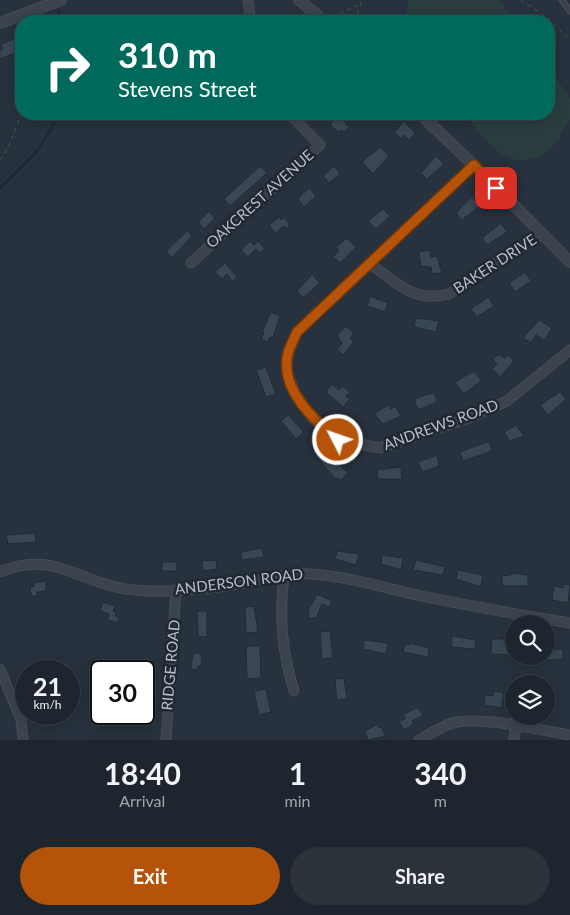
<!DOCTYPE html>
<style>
body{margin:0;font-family:Lato,sans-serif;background:#2a323a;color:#f1f3f6;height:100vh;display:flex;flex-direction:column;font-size:19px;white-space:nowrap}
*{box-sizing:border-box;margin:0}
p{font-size:16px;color:#a0a5aa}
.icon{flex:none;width:28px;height:28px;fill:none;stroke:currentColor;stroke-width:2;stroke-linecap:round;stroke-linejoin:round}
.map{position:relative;height:740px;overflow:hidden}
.side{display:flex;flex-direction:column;background:#1d262e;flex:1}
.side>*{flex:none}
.hud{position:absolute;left:15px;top:15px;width:540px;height:105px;border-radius:20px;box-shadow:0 2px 12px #0003,0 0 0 1px #3b434a;background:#00695c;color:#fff;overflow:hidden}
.tools{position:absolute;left:505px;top:615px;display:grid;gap:10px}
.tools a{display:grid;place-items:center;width:50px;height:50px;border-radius:50%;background:#1d262e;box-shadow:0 2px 12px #0003,0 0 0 1px #3b434a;font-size:25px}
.speed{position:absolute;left:15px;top:660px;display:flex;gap:10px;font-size:25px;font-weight:700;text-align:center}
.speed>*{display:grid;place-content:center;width:65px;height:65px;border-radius:50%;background:#1d262e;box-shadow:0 2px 12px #0003,0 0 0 1px #3b434a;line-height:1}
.speed small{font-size:12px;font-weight:400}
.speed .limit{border:2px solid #111;border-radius:8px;background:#fff;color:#111}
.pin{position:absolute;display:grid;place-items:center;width:42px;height:42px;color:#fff;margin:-21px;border-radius:10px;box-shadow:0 2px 8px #0006}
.me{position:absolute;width:55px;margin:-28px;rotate:311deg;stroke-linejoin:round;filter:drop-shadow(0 0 4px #0008)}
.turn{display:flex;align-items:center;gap:18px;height:105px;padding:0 20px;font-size:22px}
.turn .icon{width:65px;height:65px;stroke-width:2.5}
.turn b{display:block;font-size:35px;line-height:42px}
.eta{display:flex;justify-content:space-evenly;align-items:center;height:85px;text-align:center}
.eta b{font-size:30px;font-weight:700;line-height:35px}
.action{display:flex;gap:10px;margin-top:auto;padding:10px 20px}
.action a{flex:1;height:58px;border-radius:30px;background:#b45309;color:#fff;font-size:20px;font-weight:700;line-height:58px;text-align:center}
.action a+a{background:#2a323a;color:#f1f3f6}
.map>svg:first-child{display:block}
</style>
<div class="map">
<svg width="570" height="740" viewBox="0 0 570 740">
<rect width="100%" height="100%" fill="#27323e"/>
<g fill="#293d3f">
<polygon points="408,0 499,0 515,21 406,21"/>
<path d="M549,68L570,98V120C562,126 561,140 551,148C513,180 485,142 465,114H549Z"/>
</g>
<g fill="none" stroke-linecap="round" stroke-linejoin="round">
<g stroke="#1a293b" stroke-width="2.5">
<polyline points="58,10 63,21"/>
<polyline points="0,188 39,149 60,114"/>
</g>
</g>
<g fill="#394654" stroke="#222b35">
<polygon points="16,38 20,47 14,50 15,53 0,59 0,50 3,49 1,44"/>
<polygon points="338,116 349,127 344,132 341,130 338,132 330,124"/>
<polygon points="404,121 415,133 409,140 404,135 401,138 394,133"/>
<polygon points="380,147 389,156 373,174 362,162"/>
<polygon points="436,156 444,164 427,179 421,173"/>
<polygon points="260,166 267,173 230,206 224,199"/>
<polygon points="334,166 340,174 329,183 323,176"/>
<polygon points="309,188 316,196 304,207 298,199"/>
<polygon points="472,197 480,206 462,220 456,213"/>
<polygon points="383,209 390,216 376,229 368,221"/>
<polygon points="209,211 215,218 204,229 198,222"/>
<polygon points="279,217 281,220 284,217 290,225 286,229 284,226 275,233 269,225"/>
<polygon points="501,223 507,232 487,245 482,238"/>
<polygon points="187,231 192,236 172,258 166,251"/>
<polygon points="347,238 356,247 340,263 333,257 339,250 336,247"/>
<polygon points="250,241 254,245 258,241 265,249 260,253 256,249 248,257 241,250"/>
<polygon points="430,250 431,257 437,256 442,273 432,274 431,267 421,266 419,252"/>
<polygon points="225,263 237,277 232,281 227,274 222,279 215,272"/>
<polygon points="525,272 531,281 515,292 509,283"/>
<polygon points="312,274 320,283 303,298 297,291"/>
<polygon points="370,296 388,303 385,312 367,306"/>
<polygon points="488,297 494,306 477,317 471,309"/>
<polygon points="271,312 280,316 273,338 270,337 268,342 261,339 264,333 262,332"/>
<polygon points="416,318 439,321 436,332 414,327"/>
<polygon points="539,320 552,328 544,340 536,335 531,343 523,338"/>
<polygon points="346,326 354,333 350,338 354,342 343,355 337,349 342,344 337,335"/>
<polygon points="498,354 505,358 508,355 514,361 500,377 492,369 497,364 493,360"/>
<polygon points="266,367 276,394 266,397 256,370"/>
<polygon points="472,372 475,372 481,381 464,394 455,382"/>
<polygon points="332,384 339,390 342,386 350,392 346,396 350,399 343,407 326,392"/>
<polygon points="560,392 566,399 548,415 540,405"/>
<polygon points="428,394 435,394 437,402 418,410 414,399"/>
<polygon points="388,405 391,409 395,406 401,416 383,424 374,414"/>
<polygon points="288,415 304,432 296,439 281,421"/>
<polygon points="516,425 524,436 510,441 504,432"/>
<polygon points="489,441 492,451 463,461 460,452"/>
<polygon points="322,450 348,473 341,480 338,478 336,479 316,457"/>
<polygon points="437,455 439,466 422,472 418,462"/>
<polygon points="401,467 402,479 378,479 377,470"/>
<polygon points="35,533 36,542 8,544 6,535"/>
<polygon points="262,548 264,557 242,560 241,552"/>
<polygon points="337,551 359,554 356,565 335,559"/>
<polygon points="382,555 403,558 401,570 381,564"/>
<polygon points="216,560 217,569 203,571 202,561"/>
<polygon points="416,560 445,567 443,575 413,570"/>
<rect x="162" y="562" width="15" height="9"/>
<polygon points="458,570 483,575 481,587 456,579"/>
<polygon points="511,573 528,575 528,586 502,586 502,576 511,575"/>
<polygon points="46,581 46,591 37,592 37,596 31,596 30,587 34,587 34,583"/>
<polygon points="563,584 570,585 568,603 552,600 554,586 563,588"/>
<polygon points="317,594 332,601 329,607 322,604 317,617 309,619 308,611"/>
<polygon points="103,602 115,606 113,611 116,612 115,616 119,617 117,623 107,619 109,614 100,611"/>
<polygon points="254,606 258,632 246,633 245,607"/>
<polygon points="197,611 207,611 207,637 198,636"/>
<polygon points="330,631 333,658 322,659 320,632"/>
<polygon points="452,636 476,640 475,649 451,647"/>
<polygon points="492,639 514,639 514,655 491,654"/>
<polygon points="364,640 388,643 386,654 363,649"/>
<polygon points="410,643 429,648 428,657 403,652 405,644 410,645"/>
<polygon points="246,646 260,646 261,678 247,679"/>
<polygon points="563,649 563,659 548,660 546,658 546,650"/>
<polygon points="193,653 202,654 201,666 198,666 197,670 191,669"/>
<polygon points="344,678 347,699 337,700 335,679"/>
<polygon points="266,689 271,712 259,715 254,691"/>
<polygon points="494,691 504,693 502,708 484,705 485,695 493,696"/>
<polygon points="144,694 152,694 151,710 144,710"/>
<polygon points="418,707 423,715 412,721 414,724 404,730 399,722 406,718 403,715"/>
<polygon points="377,724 379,728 382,727 385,736 368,740 365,731"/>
</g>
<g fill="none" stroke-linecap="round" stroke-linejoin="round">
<g stroke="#444d57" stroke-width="7">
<polyline id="service" points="562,0 570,11"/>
</g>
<g stroke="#444d57" stroke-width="11">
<g id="minor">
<polyline points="248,0 251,21"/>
<polyline points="474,165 297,332 288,354 287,372 294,391 313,419 338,440 380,448 469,418 507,401 570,350"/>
<polyline points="191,263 320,145 290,114"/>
<path d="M369,263C397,283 413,303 449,294L542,234"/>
<path d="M0,572C55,548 82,586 134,590C166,593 200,590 232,585C257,582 284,572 310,574C348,576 385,588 421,596C471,606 520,615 570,623"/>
<path d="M284,576C279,617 282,651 294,691"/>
<polyline points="0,669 21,720 23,740"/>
<polyline points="166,740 176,590"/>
<path d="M419,740C431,734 443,724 457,722C488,717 539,730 570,735"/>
<polyline points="514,740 517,716"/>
</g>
</g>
<g stroke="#444d57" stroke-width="12">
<g id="tertiary">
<polyline points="299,0 324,21"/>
<polyline points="0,23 61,0"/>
<polyline points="420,114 483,174 570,262"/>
</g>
</g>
<g stroke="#425657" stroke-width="1" stroke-dasharray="4 4" stroke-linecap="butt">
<polyline points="521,0 550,20 568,38"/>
<polyline points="333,17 360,4"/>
<polyline points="52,21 53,14"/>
<polyline points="355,21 362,0"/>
<polyline points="0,160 9,146 21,114"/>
</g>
<use href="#service" stroke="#3b444e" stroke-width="4.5"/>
<use href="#minor" stroke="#3b444e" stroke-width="9"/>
<use href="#tertiary" stroke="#3b444e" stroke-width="10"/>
</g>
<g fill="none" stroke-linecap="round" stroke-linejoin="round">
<g stroke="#753606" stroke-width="12">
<path id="route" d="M338,440C314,420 279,389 288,353C290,346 294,339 297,332L474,165L496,188"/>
</g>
<use href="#route" stroke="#b45309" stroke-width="9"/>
</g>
<g text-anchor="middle" stroke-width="5" stroke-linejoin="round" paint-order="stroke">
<g font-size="15" fill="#b7bfc9" stroke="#202933">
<text transform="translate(260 199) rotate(-42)" y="5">OAKCREST AVENUE</text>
<text transform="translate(495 264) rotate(-33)" y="5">BAKER DRIVE</text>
<text transform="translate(441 425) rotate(-20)" y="5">ANDREWS ROAD</text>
<text transform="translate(239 582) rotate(-7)" y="5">ANDERSON ROAD</text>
<text transform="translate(171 665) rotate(-85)" y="5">RIDGE ROAD</text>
</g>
</g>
</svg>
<div class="tools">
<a><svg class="icon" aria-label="search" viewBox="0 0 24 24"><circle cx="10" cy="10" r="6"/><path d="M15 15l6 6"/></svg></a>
<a><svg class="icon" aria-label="layers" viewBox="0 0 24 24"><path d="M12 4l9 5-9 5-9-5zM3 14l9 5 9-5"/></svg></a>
</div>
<div class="speed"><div>21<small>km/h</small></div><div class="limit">30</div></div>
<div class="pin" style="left:496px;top:188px;background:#d93025"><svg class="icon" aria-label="arrive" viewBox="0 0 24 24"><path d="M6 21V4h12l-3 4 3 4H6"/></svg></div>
<svg class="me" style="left:338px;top:440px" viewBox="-20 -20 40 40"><circle r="17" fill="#b45309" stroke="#fff" stroke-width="3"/><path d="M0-11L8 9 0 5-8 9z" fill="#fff"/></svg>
<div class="hud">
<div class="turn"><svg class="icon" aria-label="right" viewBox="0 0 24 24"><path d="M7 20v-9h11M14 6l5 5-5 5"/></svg><div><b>310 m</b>Stevens Street</div></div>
</div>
</div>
<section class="side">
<div class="eta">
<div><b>18:40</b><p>Arrival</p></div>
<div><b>1</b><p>min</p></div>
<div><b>340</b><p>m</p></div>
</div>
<div class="action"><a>Exit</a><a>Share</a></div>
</section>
